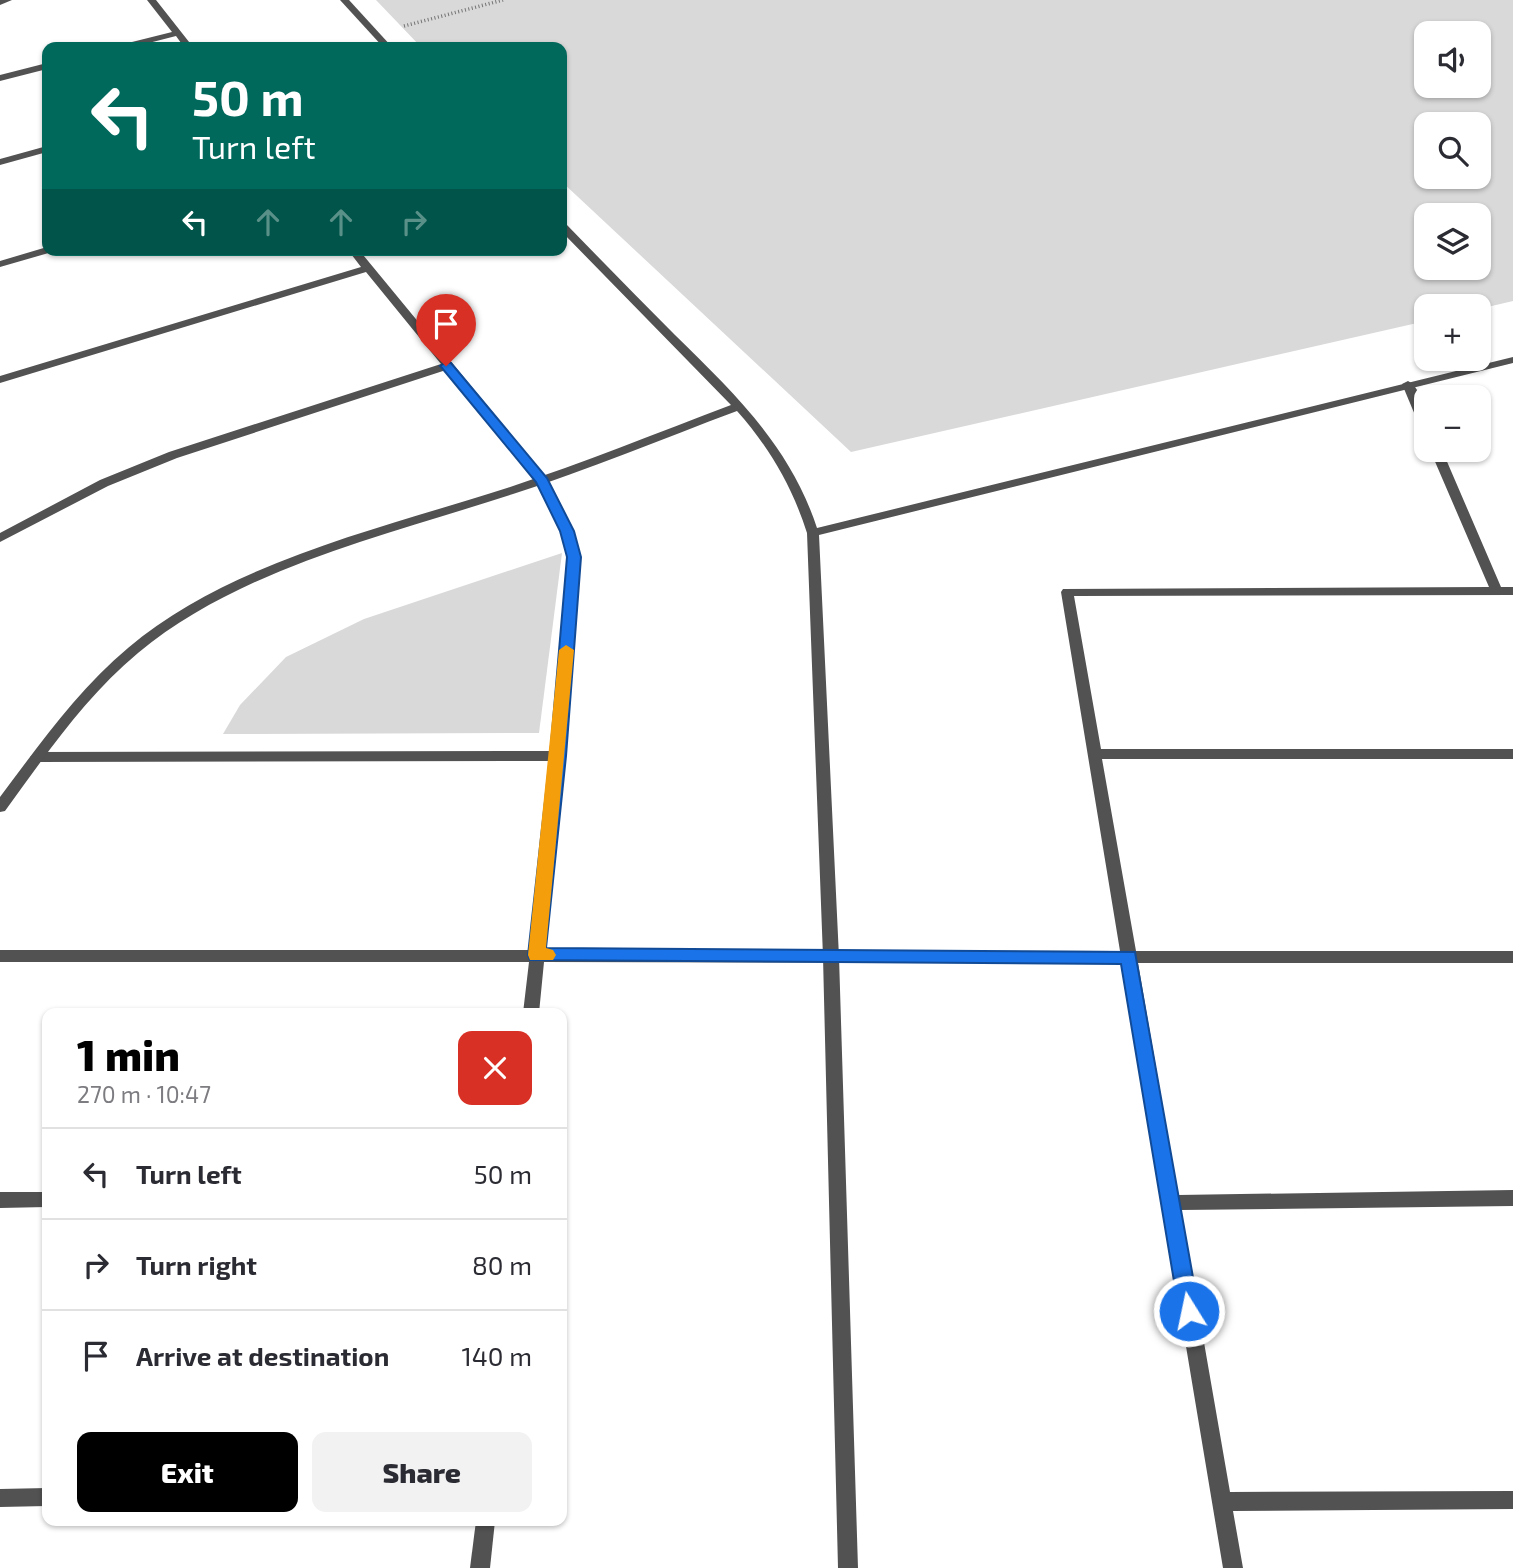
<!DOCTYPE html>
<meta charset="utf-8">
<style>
body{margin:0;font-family:"Exo 2",sans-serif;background:#f2f2f3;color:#2b2b33;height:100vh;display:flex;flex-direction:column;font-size:26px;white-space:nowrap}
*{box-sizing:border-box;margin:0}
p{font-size:23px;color:#7c7c81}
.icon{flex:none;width:38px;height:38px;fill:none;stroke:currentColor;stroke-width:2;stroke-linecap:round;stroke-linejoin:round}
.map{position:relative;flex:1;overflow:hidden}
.sheet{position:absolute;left:42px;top:1008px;width:525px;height:518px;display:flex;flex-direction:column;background:#fff;border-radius:14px;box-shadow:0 2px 5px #0004}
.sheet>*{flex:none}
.guide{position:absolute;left:42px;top:42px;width:525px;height:214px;border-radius:14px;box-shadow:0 2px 5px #0004;background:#00695c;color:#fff;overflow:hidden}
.controls{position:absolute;left:1414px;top:21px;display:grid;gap:14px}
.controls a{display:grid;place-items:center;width:77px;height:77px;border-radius:14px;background:#fff;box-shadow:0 2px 5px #0004;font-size:35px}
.pin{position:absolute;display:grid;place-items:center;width:60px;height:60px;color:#fff;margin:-72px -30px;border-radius:50% 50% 50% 0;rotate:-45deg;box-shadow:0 0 7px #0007}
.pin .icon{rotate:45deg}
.me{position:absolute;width:77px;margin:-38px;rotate:350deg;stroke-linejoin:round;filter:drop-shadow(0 0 5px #0008)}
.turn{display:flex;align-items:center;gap:24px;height:147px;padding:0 35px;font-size:32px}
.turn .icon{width:91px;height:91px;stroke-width:2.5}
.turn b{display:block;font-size:49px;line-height:60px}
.lanes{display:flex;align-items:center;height:66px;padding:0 35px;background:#0003;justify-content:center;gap:35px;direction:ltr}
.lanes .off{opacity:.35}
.round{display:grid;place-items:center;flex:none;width:74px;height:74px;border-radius:14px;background:#f2f2f3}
.overview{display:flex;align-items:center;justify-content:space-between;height:119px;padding:0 35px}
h1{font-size:42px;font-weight:800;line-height:52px;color:#000}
.primary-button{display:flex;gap:14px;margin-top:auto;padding:14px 35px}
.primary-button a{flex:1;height:80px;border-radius:14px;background:#000;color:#fff;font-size:28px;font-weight:800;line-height:80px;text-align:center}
.primary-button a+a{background:#f2f2f3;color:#2b2b33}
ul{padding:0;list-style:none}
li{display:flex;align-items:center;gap:21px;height:91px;padding:0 35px;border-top:2px solid #e1e1e2}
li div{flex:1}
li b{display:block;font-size:26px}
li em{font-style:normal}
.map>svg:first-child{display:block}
</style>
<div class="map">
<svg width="1513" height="1568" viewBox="0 0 1513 1568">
<rect width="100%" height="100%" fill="#fff"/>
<g fill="#d9d9d9" fill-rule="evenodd">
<path d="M376,0H1513V301L1479,309V306H1426V321L851,452L562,182V47H421ZM1426,33H1479V86H1426ZM1426,124H1479V177H1426ZM1426,215H1479V268H1426Z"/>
<polygon points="562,553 539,733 223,734 240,705 286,657 364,619"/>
</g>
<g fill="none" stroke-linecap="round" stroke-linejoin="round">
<polyline stroke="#747474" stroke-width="3.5" stroke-dasharray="1 2.5" stroke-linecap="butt" points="404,26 503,0"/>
<g fill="#525252" fill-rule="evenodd">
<polygon points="0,0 12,0 0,5"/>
<polygon points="147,0 156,0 193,47 184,47 176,36 133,47 119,47 120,45 172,32"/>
<polygon points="47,63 47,69 0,81 0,75"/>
<polygon points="47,146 47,152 0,165 0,159"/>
<polygon points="348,250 359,250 547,478 573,531 580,557 565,756 545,950 1120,951 1061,592 1063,589 1489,587 1430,450 1442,450 1501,587 1513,587 1513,595 1074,596 1101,749 1513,749 1513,759 1102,759 1136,951 1513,951 1513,963 1138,963 1178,1195 1513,1190 1513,1206 1181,1210 1230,1492 1513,1491 1513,1509 1233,1511 1243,1568 1223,1568 1122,963 544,962 539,1013 523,1013 529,962 0,962 0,950 530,950 551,761 37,762 30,757 37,752 552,751 568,557 561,531 538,482 446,370 177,458 108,486 0,542 0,533 100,480 169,452 441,364 366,272 0,383 0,376 361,267"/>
<path d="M1408,381C1422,388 1426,415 1426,430L1420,427L1402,384Z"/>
<polygon points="0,1192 47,1192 47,1207 0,1208"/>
<polygon points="47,1488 47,1506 0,1507 0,1489"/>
<polygon points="476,1521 495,1521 490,1568 470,1568"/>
</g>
<g fill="#525252" fill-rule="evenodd">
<polygon points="340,0 349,0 392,47 383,47"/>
<path d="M562,223L566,224C602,261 638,298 675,335C735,394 790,446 817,528L1513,357V363L819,535L839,957L858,1568H838L823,957L807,533C792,486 769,447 737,411C662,439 588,470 513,494C388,535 242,567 138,653C85,697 45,756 5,811L0,812V797C39,745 78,690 128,648C229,562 383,528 507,488C583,463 657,433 731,405L562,232Z"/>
<polygon points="47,247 47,250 53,250 52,252 0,267 0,261"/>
</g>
</g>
<polygon fill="#1a73e8" stroke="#114b97" stroke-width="2" points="446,362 451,363 547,478 574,531 581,557 566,756 546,948 1135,952 1199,1311 1196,1318 1189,1321 1182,1318 1179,1311 1121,964 530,960 528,955 550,756 567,557 560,531 536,482 442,368 440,366"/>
<polygon fill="#f59e0b" points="566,645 574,650 546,948 553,950 556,955 553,960 530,960 528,955 559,650"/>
</svg>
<div class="controls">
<a><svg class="icon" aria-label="sound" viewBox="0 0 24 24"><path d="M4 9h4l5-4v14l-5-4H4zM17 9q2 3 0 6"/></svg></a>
<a><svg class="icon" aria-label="search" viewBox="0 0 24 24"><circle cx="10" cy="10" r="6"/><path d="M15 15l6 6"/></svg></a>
<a><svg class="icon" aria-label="layers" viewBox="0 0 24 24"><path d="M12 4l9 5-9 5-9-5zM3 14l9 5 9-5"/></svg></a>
<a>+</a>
<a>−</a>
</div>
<div class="pin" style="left:446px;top:366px;background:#d93025"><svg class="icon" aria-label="arrive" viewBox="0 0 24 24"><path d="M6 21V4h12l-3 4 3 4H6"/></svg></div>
<svg class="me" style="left:1189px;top:1311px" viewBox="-20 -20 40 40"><circle r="17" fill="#1a73e8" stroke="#fff" stroke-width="3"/><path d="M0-11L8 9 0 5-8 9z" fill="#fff"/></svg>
<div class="guide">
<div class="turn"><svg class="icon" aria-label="left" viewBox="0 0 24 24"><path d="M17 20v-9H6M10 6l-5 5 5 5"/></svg><div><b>50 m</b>Turn left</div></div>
<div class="lanes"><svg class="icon" aria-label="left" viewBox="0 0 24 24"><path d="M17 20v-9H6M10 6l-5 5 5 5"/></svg><svg class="icon off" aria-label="ahead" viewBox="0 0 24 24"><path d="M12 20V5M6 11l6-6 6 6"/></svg><svg class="icon off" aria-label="ahead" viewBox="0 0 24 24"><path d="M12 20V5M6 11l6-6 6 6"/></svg><svg class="icon off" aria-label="right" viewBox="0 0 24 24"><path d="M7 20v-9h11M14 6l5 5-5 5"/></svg></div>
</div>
<section class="sheet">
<div class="overview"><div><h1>1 min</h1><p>270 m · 10:47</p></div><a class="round" style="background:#d93025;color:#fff"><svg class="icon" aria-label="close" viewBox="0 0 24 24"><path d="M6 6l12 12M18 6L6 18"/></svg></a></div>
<ul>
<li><svg class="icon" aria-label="left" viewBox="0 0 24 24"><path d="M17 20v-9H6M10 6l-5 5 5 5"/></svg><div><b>Turn left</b></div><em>50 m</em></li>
<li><svg class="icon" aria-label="right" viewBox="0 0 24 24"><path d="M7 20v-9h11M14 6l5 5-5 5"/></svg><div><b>Turn right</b></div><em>80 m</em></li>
<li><svg class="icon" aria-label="arrive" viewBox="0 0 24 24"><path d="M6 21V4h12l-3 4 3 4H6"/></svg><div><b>Arrive at destination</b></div><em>140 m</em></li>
</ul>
<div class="primary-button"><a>Exit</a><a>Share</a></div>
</section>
</div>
